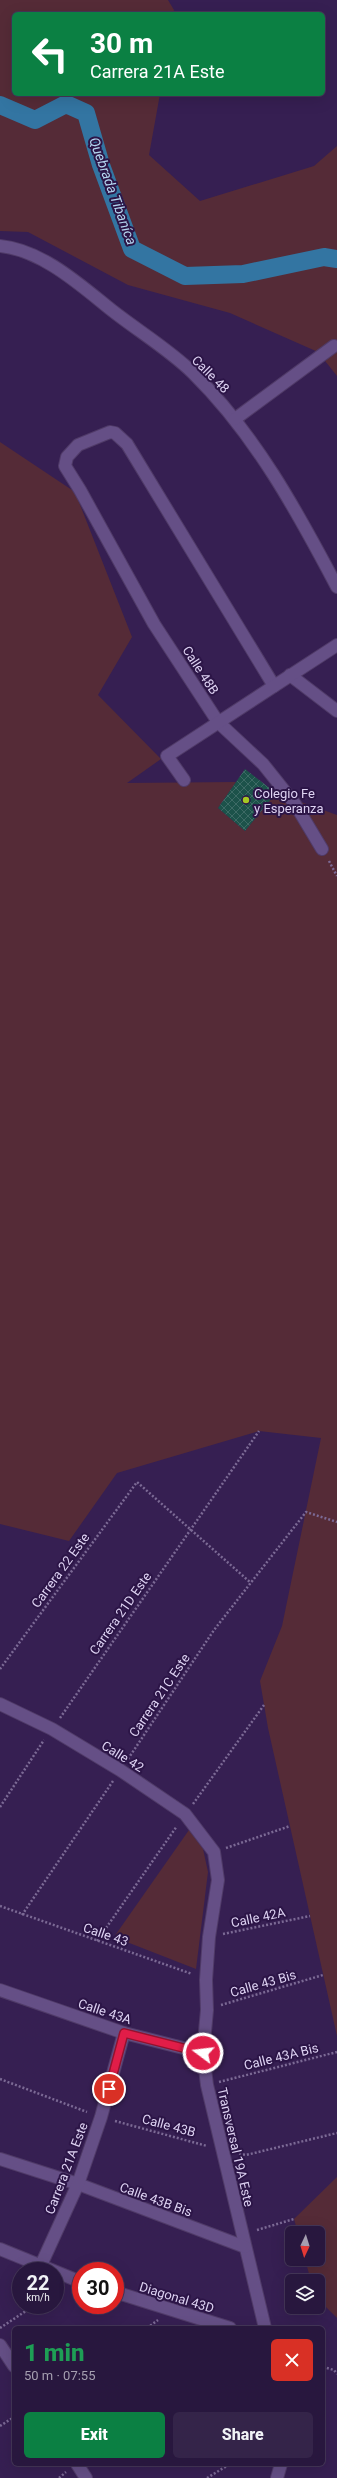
<!DOCTYPE html>
<meta charset="utf-8">
<style>
body{margin:0;font-family:Roboto,sans-serif;background:#342449;color:#f1f3f6;height:100vh;display:flex;flex-direction:column;font-size:15px;white-space:nowrap}
*{box-sizing:border-box;margin:0}
p{font-size:13px;color:#a59fb0}
.icon{flex:none;width:22px;height:22px;fill:none;stroke:currentColor;stroke-width:2;stroke-linecap:round;stroke-linejoin:round}
.map{position:relative;flex:1;overflow:hidden}
.panel{position:absolute;left:12px;top:2326px;width:313px;height:140px;display:flex;flex-direction:column;background:#28173e;border-radius:6px;box-shadow:0 4px 16px #0002,0 0 0 1px #443658}
.panel>*{flex:none}
.top-card{position:absolute;left:12px;top:12px;width:313px;height:84px;border-radius:6px;box-shadow:0 4px 16px #0002,0 0 0 1px #443658;background:#0b8043;color:#fff;overflow:hidden}
.needle{width:26px;rotate:184deg}
.controls{position:absolute;left:285px;top:2226px;display:grid;gap:8px}
.controls a{display:grid;place-items:center;width:40px;height:40px;border-radius:6px;background:#28173e;box-shadow:0 4px 16px #0002,0 0 0 1px #443658;font-size:20px}
.speed{position:absolute;left:12px;top:2262px;display:flex;gap:8px;font-size:20px;font-weight:700;text-align:center}
.speed>*{display:grid;place-content:center;width:52px;height:52px;border-radius:50%;background:#28173e;box-shadow:0 4px 16px #0002,0 0 0 1px #443658;line-height:1}
.speed small{font-size:10px;font-weight:400}
.speed .limit{border:6px solid #d22;background:#fff;color:#111}
.pin{position:absolute;display:grid;place-items:center;width:34px;height:34px;color:#fff;margin:-17px;border:2px solid #fff;border-radius:50%;box-shadow:0 1px 4px #0007}
.me{position:absolute;width:44px;margin:-22px;rotate:285deg;stroke-linejoin:round;filter:drop-shadow(0 0 3px #0008)}
.turn{display:flex;align-items:center;gap:14px;height:84px;padding:0 12px;font-size:18px}
.turn .icon{width:52px;height:52px;stroke-width:2.5}
.turn b{display:block;font-size:28px;line-height:34px}
.round{display:grid;place-items:center;flex:none;width:42px;height:42px;border-radius:6px;background:#342449}
.headline{display:flex;align-items:center;justify-content:space-between;height:68px;padding:0 12px}
h1{font-size:24px;font-weight:800;line-height:30px;color:#1e9e55}
.cta{display:flex;gap:8px;margin-top:auto;padding:8px 12px}
.cta a{flex:1;height:46px;border-radius:6px;background:#0b8043;color:#fff;font-size:16px;font-weight:800;line-height:46px;text-align:center}
.cta a+a{background:#342449;color:#f1f3f6}
.map>svg:first-child{display:block}
</style>
<div class="map">
<svg width="337" height="2478" viewBox="0 0 337 2478">
<defs>
<pattern id="building-cross-hatch" width="8" height="8" patternUnits="userSpaceOnUse"><rect width="8" height="8" fill="#1c524a"/><path d="M0 0l8 8M0 8l8-8" fill="none" stroke="#3d6a65"/></pattern>
</defs>
<rect width="100%" height="100%" fill="#361f52"/>
<g fill="#552b37">
<polygon points="0,0 168,0 174,10 173,14 14,14 14,94 160,94 149,155 200,201 314,166 337,146 337,376 318,352 230,313 128,285 28,232 0,231"/>
<polygon points="0,442 75,492 132,637 98,695 161,759 127,783 236,782 218,808 245,831 276,793 337,815 337,2036 268,1728 260,1681 282,1626 321,1438 259,1431 117,1473 69,1541 0,1524"/>
<polygon points="189,1830 203,1849 208,1872 196,1969 114,1937"/>
<polygon points="337,2177 337,2318 318,2299 318,2281 311,2281 305,2259 318,2259 318,2233 298,2233 294,2219"/>
</g>
<g fill="none" stroke-linecap="round" stroke-linejoin="round">
<polyline stroke="#3375a2" stroke-width="18" points="0,105 35,120 66,104 86,113 101,165 132,249 185,276 243,274 324,257 337,259"/>
</g>
<polygon fill="url(#building-cross-hatch)" points="245,769 276,793 245,831 218,808"/>
<g fill="none" stroke-linecap="round" stroke-linejoin="round">
<g stroke="#503b68" stroke-width="14">
<g id="minor">
<path d="M0,246C41,250 78,283 109,308C135,329 170,350 193,373C255,434 297,511 337,587"/>
<polyline points="235,419 334,346"/>
<polyline points="290,675 337,711"/>
<polyline points="274,686 127,444 115,433 110,432 78,445 67,457 65,466 80,490 154,624 218,722 263,764 295,804 322,849"/>
<polyline points="184,780 167,756 337,645"/>
<polyline points="0,1704 52,1729 120,1770 185,1814 214,1852 218,1880 209,1937 206,1980 207,2010 203,2053 207,2085 265,2328"/>
<polyline points="0,1990 124,2033 203,2053"/>
<polyline points="0,2159 78,2184 245,2247"/>
<polyline points="0,2249 81,2282"/>
<polyline points="41,2265 78,2184 101,2117 124,2033"/>
<polyline points="115,2292 230,2328"/>
<polyline points="0,2345 14,2366"/>
<polyline points="77,2464 86,2478"/>
<polyline points="277,2478 281,2464"/>
</g>
</g>
<g stroke="#7c6a95" stroke-width="2.5" stroke-dasharray="2 2" stroke-linecap="butt">
<polyline points="329,861 337,876"/>
<polyline points="0,1669 137,1482 251,1583"/>
<polyline points="60,1718 259,1431"/>
<polyline points="128,1759 214,1630 306,1512 337,1522"/>
<polyline points="193,1804 264,1705"/>
<polyline points="0,1807 44,1740"/>
<polyline points="226,1848 290,1826"/>
<polyline points="0,1906 192,1974"/>
<polyline points="22,1915 113,1781"/>
<polyline points="223,1934 310,1916"/>
<polyline points="97,1941 177,1826"/>
<polyline points="221,2005 323,1975"/>
<polyline points="0,2079 87,2112"/>
<polyline points="219,2082 337,2052"/>
<polyline points="115,2121 207,2146"/>
<polyline points="239,2154 246,2155 337,2133"/>
<polyline points="257,2230 294,2219"/>
<polyline points="0,2328 35,2305"/>
<polyline points="147,2328 158,2320"/>
<polyline points="323,2367 334,2370 337,2374"/>
<polyline points="0,2426 14,2417"/>
<polyline points="59,2478 66,2472"/>
<polyline points="207,2478 230,2464"/>
</g>
<use href="#minor" stroke="#654f86" stroke-width="12"/>
</g>
<g fill="none" stroke-linecap="round" stroke-linejoin="round">
<g stroke="#92132f" stroke-width="10">
<polyline id="route" points="109,2089 124,2033 203,2053"/>
</g>
<use href="#route" stroke="#e11d48" stroke-width="7"/>
</g>
<circle fill="#a5c823" stroke="#2c1547" stroke-width="1.5" cx="246" cy="800" r="4"/>
<g text-anchor="middle" stroke-width="4" stroke-linejoin="round" paint-order="stroke">
<g font-size="13" fill="#ded3f3" stroke="#2c1547">
<text transform="translate(211 374) rotate(45)" y="5">Calle 48</text>
<text transform="translate(201 670) rotate(57)" y="5">Calle 48B</text>
<text transform="translate(60 1570) rotate(-54)" y="5">Carrera 22 Este</text>
<text transform="translate(120 1613) rotate(-55)" y="5">Carrera 21D Este</text>
<text transform="translate(159 1695) rotate(-56)" y="5">Carrera 21C Este</text>
<text transform="translate(123 1756) rotate(32)" y="5">Calle 42</text>
<text transform="translate(258 1917) rotate(-12)" y="5">Calle 42A</text>
<text transform="translate(106 1934) rotate(19)" y="5">Calle 43</text>
<text transform="translate(263 1983) rotate(-16)" y="5">Calle 43 Bis</text>
<text transform="translate(105 2011) rotate(18)" y="5">Calle 43A</text>
<text transform="translate(281 2056) rotate(-14)" y="5">Calle 43A Bis</text>
<text transform="translate(169 2125) rotate(15)" y="5">Calle 43B</text>
<text transform="translate(236 2147) rotate(77)" y="5">Transversal 19A Este</text>
<text transform="translate(66 2168) rotate(-69)" y="5">Carrera 21A Este</text>
<text transform="translate(156 2199) rotate(20)" y="5">Calle 43B Bis</text>
<text transform="translate(177 2297) rotate(17)" y="5">Diagonal 43D</text>
</g>
<g font-size="13" fill="#ded3f3" stroke="#2c1547" text-anchor="start">
<text x="254" y="798">Colegio Fe<tspan x="254" dy="15">y Esperanza</tspan></text>
</g>
<g font-size="14" font-style="italic" fill="#b4d6f0" stroke="#2c1547">
<text transform="translate(113 191) rotate(70)" y="5">Quebrada Tibaníca</text>
</g>
</g>
</svg>
<div class="controls">
<a><svg class="needle" viewBox="-14 -14 28 28"><path d="M0-13l5 13h-10z" fill="#e53935"/><path d="M0 13l5-13h-10z" fill="#a59fb0"/></svg></a>
<a><svg class="icon" aria-label="layers" viewBox="0 0 24 24"><path d="M12 4l9 5-9 5-9-5zM3 14l9 5 9-5"/></svg></a>
</div>
<div class="speed"><div>22<small>km/h</small></div><div class="limit">30</div></div>
<div class="pin" style="left:109px;top:2089px;background:#d93025"><svg class="icon" aria-label="arrive" viewBox="0 0 24 24"><path d="M6 21V4h12l-3 4 3 4H6"/></svg></div>
<svg class="me" style="left:203px;top:2053px" viewBox="-20 -20 40 40"><circle r="17" fill="#e11d48" stroke="#fff" stroke-width="3"/><path d="M0-11L8 9 0 5-8 9z" fill="#fff"/></svg>
<div class="top-card">
<div class="turn"><svg class="icon" aria-label="left" viewBox="0 0 24 24"><path d="M17 20v-9H6M10 6l-5 5 5 5"/></svg><div><b>30 m</b>Carrera 21A Este</div></div>
</div>
<section class="panel">
<div class="headline"><div><h1>1 min</h1><p>50 m · 07:55</p></div><a class="round" style="background:#d93025;color:#fff"><svg class="icon" aria-label="close" viewBox="0 0 24 24"><path d="M6 6l12 12M18 6L6 18"/></svg></a></div>
<div class="cta"><a>Exit</a><a>Share</a></div>
</section>
</div>
